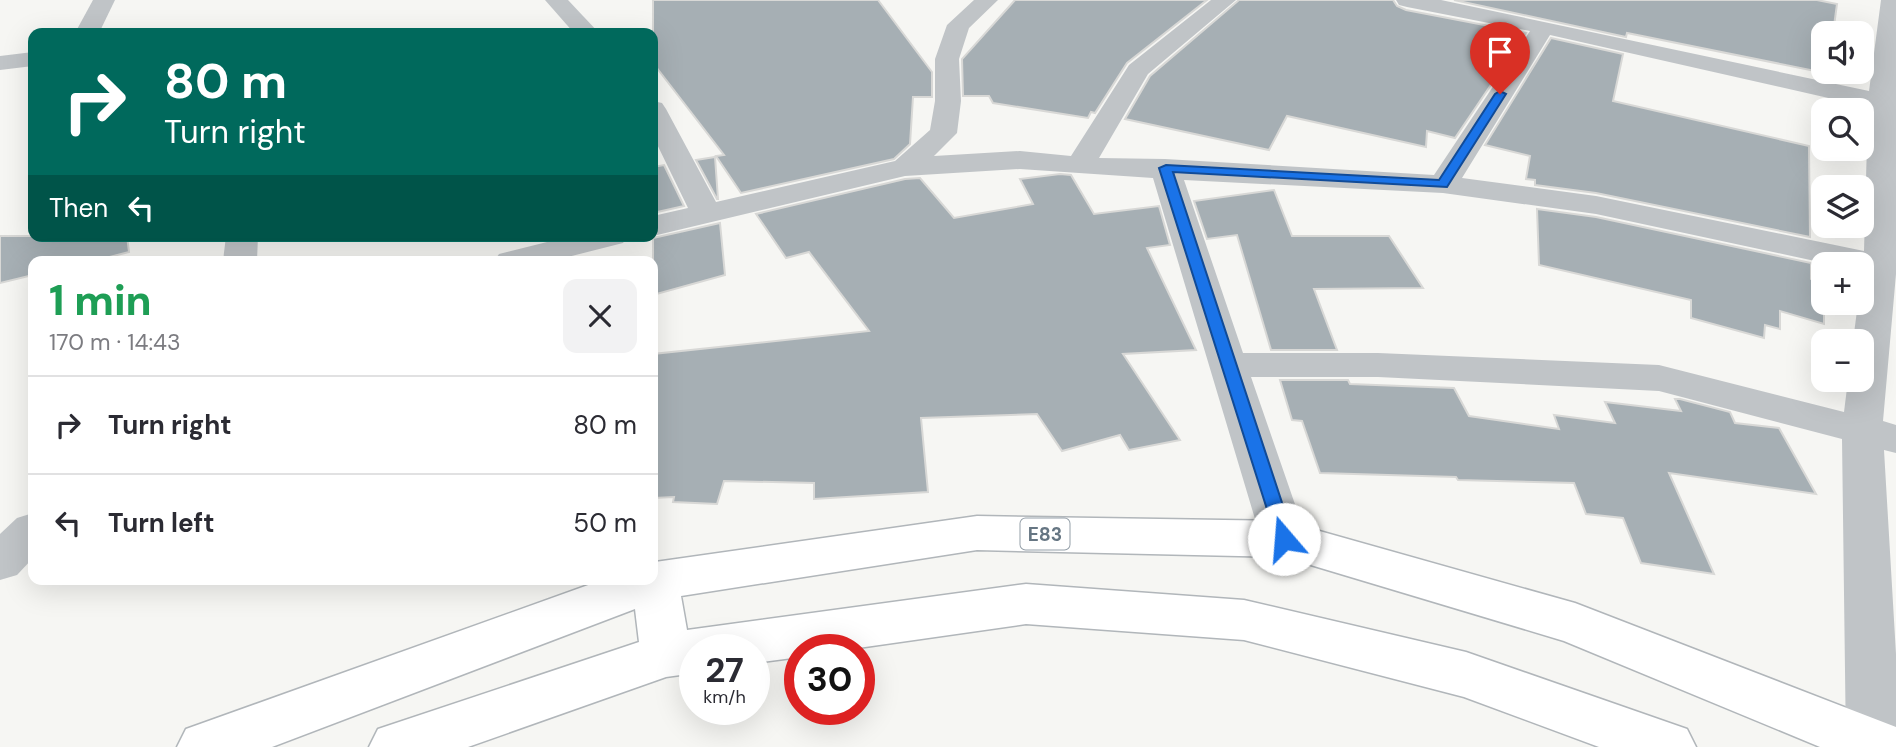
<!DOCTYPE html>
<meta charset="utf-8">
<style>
body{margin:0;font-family:"DM Sans",sans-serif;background:#f2f2f3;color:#2b2b33;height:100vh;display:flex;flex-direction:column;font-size:26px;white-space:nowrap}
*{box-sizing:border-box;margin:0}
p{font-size:23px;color:#7c7c81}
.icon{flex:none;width:38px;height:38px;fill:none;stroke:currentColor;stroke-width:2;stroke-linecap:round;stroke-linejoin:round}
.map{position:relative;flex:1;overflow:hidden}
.panel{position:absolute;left:28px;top:256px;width:630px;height:329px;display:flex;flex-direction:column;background:#fff;border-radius:14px;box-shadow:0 7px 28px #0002}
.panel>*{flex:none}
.top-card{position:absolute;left:28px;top:28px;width:630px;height:214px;border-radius:14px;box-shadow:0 7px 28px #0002;background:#00695c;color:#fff;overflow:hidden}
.tools{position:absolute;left:1811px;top:21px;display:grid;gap:14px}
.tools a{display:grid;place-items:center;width:63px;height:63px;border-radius:14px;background:#fff;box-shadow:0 7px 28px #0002;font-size:35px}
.speed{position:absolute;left:679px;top:634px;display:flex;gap:14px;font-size:35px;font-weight:700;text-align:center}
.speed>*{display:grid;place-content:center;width:91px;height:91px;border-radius:50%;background:#fff;box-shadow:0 7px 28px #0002;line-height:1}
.speed small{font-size:18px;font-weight:400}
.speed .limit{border:10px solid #d22;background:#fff;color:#111}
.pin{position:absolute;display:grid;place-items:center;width:60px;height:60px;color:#fff;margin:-72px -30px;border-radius:50% 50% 50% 0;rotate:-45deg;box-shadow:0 0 7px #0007}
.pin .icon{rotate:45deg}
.me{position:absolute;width:77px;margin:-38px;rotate:342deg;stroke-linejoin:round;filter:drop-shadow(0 0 5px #0008)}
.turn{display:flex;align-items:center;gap:24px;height:147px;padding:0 21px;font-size:32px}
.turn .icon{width:91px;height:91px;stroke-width:2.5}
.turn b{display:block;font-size:49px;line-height:60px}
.then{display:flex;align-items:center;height:66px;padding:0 21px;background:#0003;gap:14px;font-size:26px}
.round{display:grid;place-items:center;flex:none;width:74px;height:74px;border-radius:14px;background:#f2f2f3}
.summary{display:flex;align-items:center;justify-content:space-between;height:119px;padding:0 21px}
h1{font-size:42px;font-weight:800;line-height:52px;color:#1e9e55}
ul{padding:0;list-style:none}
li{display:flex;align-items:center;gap:21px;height:98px;padding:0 21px;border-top:2px solid #e1e1e2}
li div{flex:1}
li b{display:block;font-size:26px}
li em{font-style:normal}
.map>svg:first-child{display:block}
</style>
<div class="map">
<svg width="1896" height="747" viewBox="0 0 1896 747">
<rect width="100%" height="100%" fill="#f6f6f3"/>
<g fill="#a6afb4" stroke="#d8d8d6" stroke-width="2">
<polygon points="653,0 878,0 932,72 932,97 913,97 910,144 894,159 741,193 716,156 724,155 653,63"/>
<polygon points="1015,0 1207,0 1127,63 1095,113 1091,112 1088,118 993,103 989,96 963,96 962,59"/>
<polygon points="1239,0 1393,0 1397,6 1406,10 1526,33 1455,138 1427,131 1426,147 1287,116 1269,150 1125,119 1150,76"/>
<polygon points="1454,0 1817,0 1837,4 1834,26 1858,31 1858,33 1824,33 1824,72 1855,72 1855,79 1627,33 1626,37"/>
<polygon points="1551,38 1623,54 1613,101 1809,146 1810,237 1596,193 1535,185 1535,180 1526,179 1530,156 1485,145"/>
<polygon points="715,157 718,199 717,199 696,160"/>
<polygon points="664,165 684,206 653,213 653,167"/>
<polygon points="1060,174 1071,175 1094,214 1159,206 1170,245 1147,248 1196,350 1123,354 1180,440 1129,450 1120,435 1062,451 1037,414 921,418 928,492 814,499 814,483 724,481 717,504 673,502 674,497 653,498 653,354 869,331 809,252 786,258 756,214 905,179 920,178 954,218 1033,204 1020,179"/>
<polygon points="1274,190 1292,236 1389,236 1423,288 1314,289 1337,350 1271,350 1237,235 1207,239 1194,201"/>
<polygon points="1537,209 1596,217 1811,263 1811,279 1824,282 1824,324 1780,311 1780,329 1765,325 1764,338 1691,318 1691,300 1539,265"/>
<polygon points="720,223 725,275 653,295 653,238"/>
<polygon points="0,236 127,236 129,252 94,261 33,261 33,275 0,283"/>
<polygon points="1280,380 1348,380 1350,384 1454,388 1469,416 1559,429 1554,415 1615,423 1605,402 1681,411 1675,399 1680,399 1730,412 1735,423 1779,428 1816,494 1669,473 1714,574 1641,563 1623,518 1586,514 1574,483 1458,480 1456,477 1320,473 1302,421 1292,420"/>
</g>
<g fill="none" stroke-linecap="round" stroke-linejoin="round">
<g stroke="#b1b6ba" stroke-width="3">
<polygon id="major" points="977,516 1284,521 1575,603 1896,727 1896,747 1820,747 1564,641 1284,557 977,550 681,596 687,630 1026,584 1244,600 1466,652 1687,729 1696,747 1599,747 1464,697 1244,640 1026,624 851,649 800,649 800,657 754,663 754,649 695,649 695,673 666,677 468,747 369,747 378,729 639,642 635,609 272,747 177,747 186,729 605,579 653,579 653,563 655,562"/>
</g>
<g fill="#c0c4c7" fill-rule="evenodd">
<polygon points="93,0 115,0 99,33 75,33"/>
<polygon points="545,0 568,0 599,33 574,33"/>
<path d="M974,0H998L969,28L959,59L961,101L957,133L934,156L1020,151L1071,156L1129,65L1211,0H1236L1148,74L1099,158L1165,159L1434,175L1530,31L1407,7L1399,5L1396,0H1441L1869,91L1881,0H1896V274L1883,421L1896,425V453L1884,450L1896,654V747H1846L1842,439L1659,391L1378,377H1251L1307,539L1300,551L1284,557L1268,551L1261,539L1153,178L1020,169L905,176L653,236V216L688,208L653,136V101L662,103L666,109L716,202L895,161L930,130L935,101V59L947,25ZM1550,35L1868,107L1864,251L1596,196L1462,178ZM1184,180L1443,193L1596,214L1829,264H1862V303H1858L1853,341H1862V380H1848L1844,412L1659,365L1378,353H1243Z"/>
<polygon points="33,52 33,66 0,70 0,56"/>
<polygon points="226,236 258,236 257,261 223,261"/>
<polygon points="571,236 628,236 623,243 552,261 494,261 499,254"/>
<polygon points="33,513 33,558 17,575 0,580 0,534 17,518"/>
</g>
<use href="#major" fill="#fff" fill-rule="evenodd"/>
</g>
<polygon fill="#1a73e8" stroke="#114b97" stroke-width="2" points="1500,91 1506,94 1447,187 1173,172 1294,539 1291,544 1284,546 1278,544 1159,168 1166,165 1439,180 1495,94"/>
<g text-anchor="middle" stroke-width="7" stroke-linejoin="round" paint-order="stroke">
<rect fill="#fff" stroke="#949fa8" stroke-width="2" x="1020.5" y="518.5" width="49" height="31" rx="5"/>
<g font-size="19" font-weight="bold" fill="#667683">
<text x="1045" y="541">E83</text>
</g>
</g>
</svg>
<div class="tools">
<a><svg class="icon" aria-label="sound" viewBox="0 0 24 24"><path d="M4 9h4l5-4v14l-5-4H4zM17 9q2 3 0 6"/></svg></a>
<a><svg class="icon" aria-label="search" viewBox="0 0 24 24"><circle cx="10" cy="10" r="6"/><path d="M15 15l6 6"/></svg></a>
<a><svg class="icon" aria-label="layers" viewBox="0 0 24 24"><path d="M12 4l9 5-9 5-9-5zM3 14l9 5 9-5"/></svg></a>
<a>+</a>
<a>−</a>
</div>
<div class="speed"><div>27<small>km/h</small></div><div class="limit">30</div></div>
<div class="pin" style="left:1500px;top:94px;background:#d93025"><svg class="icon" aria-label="arrive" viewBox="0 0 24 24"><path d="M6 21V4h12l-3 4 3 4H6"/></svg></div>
<svg class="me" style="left:1284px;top:539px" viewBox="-20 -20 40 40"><circle r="19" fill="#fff"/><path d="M0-13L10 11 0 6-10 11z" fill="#1a73e8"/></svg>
<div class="top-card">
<div class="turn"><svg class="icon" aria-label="right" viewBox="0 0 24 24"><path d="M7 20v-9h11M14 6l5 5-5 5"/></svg><div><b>80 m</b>Turn right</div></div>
<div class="then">Then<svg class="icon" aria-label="left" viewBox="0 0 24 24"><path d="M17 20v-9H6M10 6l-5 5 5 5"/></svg></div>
</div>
<section class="panel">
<div class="summary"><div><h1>1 min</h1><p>170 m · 14:43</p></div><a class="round"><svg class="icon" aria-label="close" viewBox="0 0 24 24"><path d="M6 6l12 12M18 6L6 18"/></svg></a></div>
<ul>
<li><svg class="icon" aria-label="right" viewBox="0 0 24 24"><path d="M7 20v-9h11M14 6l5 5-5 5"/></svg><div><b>Turn right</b></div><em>80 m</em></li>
<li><svg class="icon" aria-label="left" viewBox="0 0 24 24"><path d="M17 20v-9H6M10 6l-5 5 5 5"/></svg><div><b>Turn left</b></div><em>50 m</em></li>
</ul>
</section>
</div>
